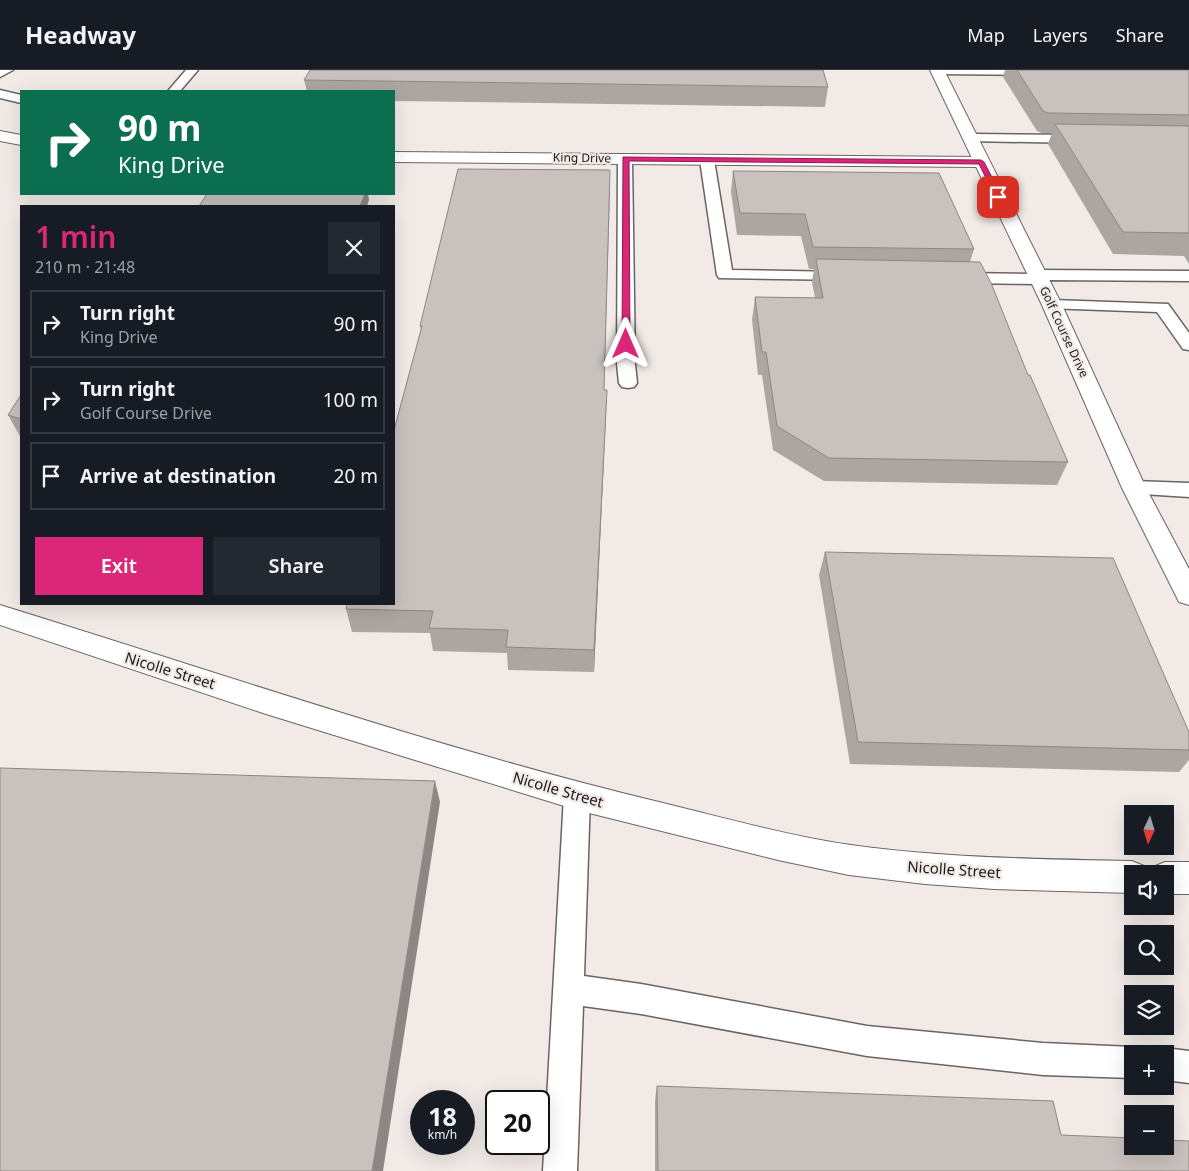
<!DOCTYPE html>
<meta charset="utf-8">
<style>
body{margin:0;font-family:"Noto Sans",sans-serif;background:#242831;color:#f1f3f6;height:100vh;display:flex;flex-direction:column;font-size:19px;white-space:nowrap}
*{box-sizing:border-box;margin:0}
p{font-size:16px;color:#9ea1a6}
.icon{flex:none;width:28px;height:28px;fill:none;stroke:currentColor;stroke-width:2;stroke-linecap:round;stroke-linejoin:round}
.map{position:relative;flex:1;overflow:hidden}
.side{position:absolute;left:20px;top:135px;width:375px;height:400px;display:flex;flex-direction:column;background:#171b24;border-radius:0px;box-shadow:0 5px 20px #0002}
.side>*{flex:none}
.top-card{position:absolute;left:20px;top:20px;width:375px;height:105px;border-radius:0px;box-shadow:0 5px 20px #0002;background:#0b6e4f;color:#fff;overflow:hidden}
.needle{width:32px;rotate:184deg}
.fabs{position:absolute;left:1124px;top:735px;display:grid;gap:10px}
.fabs a{display:grid;place-items:center;width:50px;height:50px;border-radius:0px;background:#171b24;box-shadow:0 5px 20px #0002;font-size:25px}
.speed{position:absolute;left:410px;top:1020px;display:flex;gap:10px;font-size:25px;font-weight:700;text-align:center}
.speed>*{display:grid;place-content:center;width:65px;height:65px;border-radius:50%;background:#171b24;box-shadow:0 5px 20px #0002;line-height:1}
.speed small{font-size:12px;font-weight:400}
.speed .limit{border:2px solid #111;border-radius:8px;background:#fff;color:#111}
.pin{position:absolute;display:grid;place-items:center;width:42px;height:42px;color:#fff;margin:-21px;border-radius:10px;box-shadow:0 2px 8px #0006}
.me{position:absolute;width:55px;margin:-28px;rotate:0deg;stroke-linejoin:round;filter:drop-shadow(0 0 4px #0008)}
.turn{display:flex;align-items:center;gap:18px;height:105px;padding:0 15px;font-size:22px}
.turn .icon{width:65px;height:65px;stroke-width:2.5}
.turn b{display:block;font-size:35px;line-height:42px}
.round{display:grid;place-items:center;flex:none;width:52px;height:52px;border-radius:0px;background:#242831}
.overview{display:flex;align-items:center;justify-content:space-between;height:85px;padding:0 15px}
h1{font-size:30px;font-weight:600;line-height:38px;color:#db2777}
.button{display:flex;gap:10px;margin-top:auto;padding:10px 15px}
.button a{flex:1;height:58px;border-radius:0px;background:#db2777;color:#fff;font-size:20px;font-weight:600;line-height:58px;text-align:center}
.button a+a{background:#242831;color:#f1f3f6}
ul{padding:0;list-style:none}
li{display:flex;align-items:center;gap:15px;height:68px;margin:0 10px 8px;padding:0 5px;border:2px solid #363941;border-radius:0px}
li div{flex:1}
li b{display:block;font-size:19px}
li em{font-style:normal}
header{display:flex;align-items:center;gap:30px;box-sizing:border-box;height:70px;padding:0 25px;background:#171b24;border-bottom:1px solid #363941}
header strong{font-size:24px}
nav{display:flex;gap:28px;margin-inline-start:auto;font-size:18px}
.map>svg:first-child{display:block}
</style>
<header>
<strong>Headway</strong>
<nav><a>Map</a><a>Layers</a><a>Share</a></nav>
</header>
<div class="map">
<svg width="1189" height="1101" viewBox="0 0 1189 1101">
<rect width="100%" height="100%" fill="#f1eae7"/>
<g fill="none" stroke-linecap="round" stroke-linejoin="round">
<g stroke="#6b6462" stroke-width="3">
<g id="service">
<polygon points="0,0 13,0 0,7"/>
<polygon points="186,0 198,0 180,21 168,21"/>
<polygon points="931,0 1041,0 1042,1 1036,5 937,4"/>
<polygon points="0,20 21,25 21,33 0,28"/>
<polygon points="972,64 1081,65 1088,69 1081,73 967,71 965,68"/>
<polygon points="625,85 632,89 635,294 637,313 634,317 628,318 622,317 619,313 617,294 618,89"/>
<polygon points="707,86 714,90 732,200 842,202 848,204 850,207 848,210 719,208 717,205 700,90"/>
<polygon points="1037,200 1189,201 1189,211 1046,210 1039,214 959,213 953,211 951,208 953,205 959,203 1030,204"/>
<polygon points="1052,230 1168,234 1189,263 1189,280 1183,279 1157,242 1046,238 1044,235 1046,232"/>
<polygon points="1134,411 1189,413 1189,427 1127,423 1124,418 1127,413"/>
<polygon points="577,715 586,718 590,726 584,906 641,914 867,956 1043,973 1132,977 1144,984 1132,984 1132,1008 1043,1005 867,986 641,944 583,936 577,1101 543,1101 564,726 568,718"/>
<polygon points="1165,978 1189,981 1189,1013 1165,1010 1165,984 1154,984"/>
</g>
</g>
<g stroke="#6b6462" stroke-width="2">
<g id="minor">
<polygon points="0,61 21,65 21,75 0,71"/>
<polygon points="394,82 981,87 987,88 989,92 987,96 981,97 394,92"/>
<path d="M0,535C220,603 438,679 663,733C725,748 788,766 851,775C944,788 1038,789 1132,791L1144,796L1147,804H1132V823L994,819L925,814L849,805L778,790L577,740L266,644L0,555Z"/>
<polygon points="1165,792 1189,792 1189,824 1165,824 1165,804 1150,804 1153,797"/>
</g>
</g>
<g stroke="#6b6462" stroke-width="2">
<polygon id="tertiary" points="930,0 944,0 1062,235 1146,418 1189,499 1189,535 1179,532 1122,418 1042,235"/>
</g>
<use href="#service" fill="#fff" fill-rule="evenodd"/>
<use href="#minor" fill="#fff" fill-rule="evenodd"/>
<use href="#tertiary" fill="#fff" fill-rule="evenodd"/>
</g>
<g fill="#aca6a3">
<polygon points="1005,0 1189,0 1189,194 1184,186 1113,184 1048,74 1052,63 1042,63 1037,61 1003,7"/>
<polygon points="304,10 828,17 825,37 394,31 394,21 307,21"/>
<polygon points="733,101 974,179 970,192 1028,305 1068,392 1057,415 824,411 773,380 762,305 758,305 752,250 755,227 815,228 812,212 814,199 809,199 801,166 737,165 731,122"/>
<polygon points="610,122 604,320 606,343 594,602 508,600 507,583 433,581 430,563 352,562 346,539 421,260 420,256"/>
<polygon points="21,325 21,368 8,345"/>
<polygon points="825,482 1189,662 1189,690 1179,702 850,694 819,505"/>
<polygon points="657,1016 1061,1065 1189,1101 655,1101 655,1030"/>
</g>
<g fill="#8c8785">
<polygon points="365,124 368,124 369,130 367,136 360,136"/>
<polygon points="607,320 606,343 594,602 594,580"/>
<polygon points="435,711 440,732 383,1101 372,1101"/>
</g>
<g fill="#c8c1be" stroke="#8c8785">
<polygon points="310,0 823,0 828,17 304,10"/>
<polygon points="1017,0 1189,0 1189,45 1048,43 1043,41"/>
<polygon points="1055,54 1189,56 1189,163 1123,162"/>
<polygon points="458,99 610,100 604,320 607,320 594,580 506,577 508,560 429,558 433,541 346,539 347,534 394,534 394,360 422,256 420,256"/>
<polygon points="733,101 939,103 974,179 813,177 805,144 740,143"/>
<polygon points="207,124 365,124 360,136 199,136"/>
<polygon points="816,189 980,192 991,213 1028,305 1030,305 1068,392 829,388 777,356 766,282 762,282 755,227 823,228"/>
<polygon points="21,325 21,349 8,345"/>
<polygon points="825,482 1113,488 1189,662 1189,680 858,672"/>
<polygon points="0,698 435,711 372,1101 0,1101"/>
<polygon points="657,1016 1053,1031 1061,1065 1132,1068 1132,1076 1165,1076 1165,1070 1189,1071 1189,1101 658,1101"/>
</g>
<polygon fill="#db2777" stroke="#8e194d" points="623,87 981,90 984,92 1002,127 996,128 979,94 629,91 630,274 626,277 622,274"/>
<g text-anchor="middle" stroke-width="4.5" stroke-linejoin="round" paint-order="stroke">
<g font-size="12" fill="#1d1a19" stroke="#f1eae7">
<text transform="translate(582 88) rotate(1)" y="4">King Drive</text>
<text transform="translate(1064 262) rotate(65)" y="4">Golf Course Drive</text>
</g>
<g font-size="15" fill="#1d1a19" stroke="#f1eae7">
<text transform="translate(170 601) rotate(17)" y="5">Nicolle Street</text>
<text transform="translate(558 720) rotate(16)" y="5">Nicolle Street</text>
<text transform="translate(954 800) rotate(4)" y="5">Nicolle Street</text>
</g>
</g>
</svg>
<div class="fabs">
<a><svg class="needle" viewBox="-14 -14 28 28"><path d="M0-13l5 13h-10z" fill="#e53935"/><path d="M0 13l5-13h-10z" fill="#9ea1a6"/></svg></a>
<a><svg class="icon" aria-label="sound" viewBox="0 0 24 24"><path d="M4 9h4l5-4v14l-5-4H4zM17 9q2 3 0 6"/></svg></a>
<a><svg class="icon" aria-label="search" viewBox="0 0 24 24"><circle cx="10" cy="10" r="6"/><path d="M15 15l6 6"/></svg></a>
<a><svg class="icon" aria-label="layers" viewBox="0 0 24 24"><path d="M12 4l9 5-9 5-9-5zM3 14l9 5 9-5"/></svg></a>
<a>+</a>
<a>−</a>
</div>
<div class="speed"><div>18<small>km/h</small></div><div class="limit">20</div></div>
<div class="pin" style="left:998px;top:127px;background:#d93025"><svg class="icon" aria-label="arrive" viewBox="0 0 24 24"><path d="M6 21V4h12l-3 4 3 4H6"/></svg></div>
<svg class="me" style="left:626px;top:274px" viewBox="-20 -20 40 40"><path d="M0-17L14 15 0 8-14 15z" fill="#db2777" stroke="#fff" stroke-width="4"/></svg>
<div class="top-card">
<div class="turn"><svg class="icon" aria-label="right" viewBox="0 0 24 24"><path d="M7 20v-9h11M14 6l5 5-5 5"/></svg><div><b>90 m</b>King Drive</div></div>
</div>
<section class="side">
<div class="overview"><div><h1>1 min</h1><p>210 m · 21:48</p></div><a class="round"><svg class="icon" aria-label="close" viewBox="0 0 24 24"><path d="M6 6l12 12M18 6L6 18"/></svg></a></div>
<ul>
<li><svg class="icon" aria-label="right" viewBox="0 0 24 24"><path d="M7 20v-9h11M14 6l5 5-5 5"/></svg><div><b>Turn right</b><p>King Drive</p></div><em>90 m</em></li>
<li><svg class="icon" aria-label="right" viewBox="0 0 24 24"><path d="M7 20v-9h11M14 6l5 5-5 5"/></svg><div><b>Turn right</b><p>Golf Course Drive</p></div><em>100 m</em></li>
<li><svg class="icon" aria-label="arrive" viewBox="0 0 24 24"><path d="M6 21V4h12l-3 4 3 4H6"/></svg><div><b>Arrive at destination</b></div><em>20 m</em></li>
</ul>
<div class="button"><a>Exit</a><a>Share</a></div>
</section>
</div>
